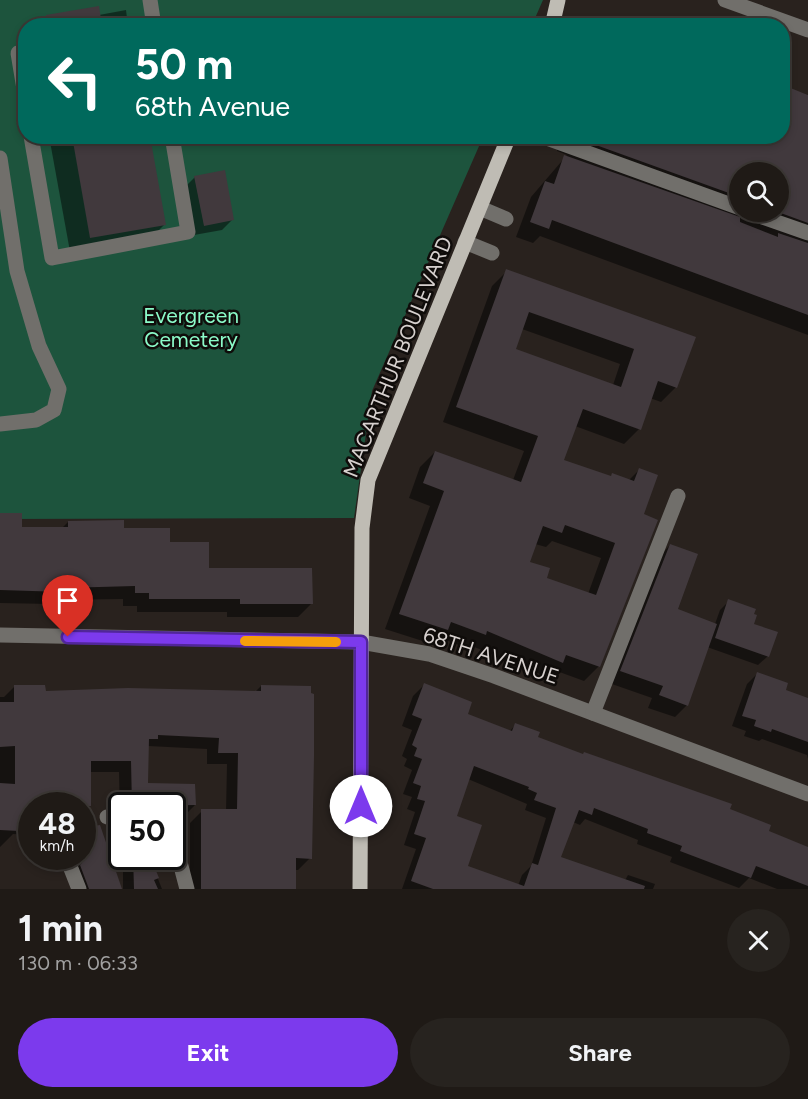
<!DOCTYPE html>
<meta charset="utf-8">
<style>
body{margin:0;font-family:Figtree,sans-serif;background:#27231f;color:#f1f3f6;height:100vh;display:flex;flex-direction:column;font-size:22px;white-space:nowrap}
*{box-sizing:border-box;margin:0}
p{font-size:20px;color:#a1a1a1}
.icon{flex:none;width:33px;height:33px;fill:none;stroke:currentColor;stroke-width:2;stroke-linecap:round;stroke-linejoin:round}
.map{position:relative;height:889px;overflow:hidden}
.side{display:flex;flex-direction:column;background:#1f1a16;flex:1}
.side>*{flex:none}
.guide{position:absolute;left:18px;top:18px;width:772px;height:126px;border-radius:24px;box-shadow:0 3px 9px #0003,0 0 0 2px #3c3835;background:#00695c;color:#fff;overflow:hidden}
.tools{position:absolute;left:729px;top:162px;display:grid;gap:12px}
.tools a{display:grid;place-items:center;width:60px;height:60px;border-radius:50%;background:#1f1a16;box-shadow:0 3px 9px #0003,0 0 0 2px #3c3835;font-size:30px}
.speed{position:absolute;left:18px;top:792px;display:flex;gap:12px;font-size:30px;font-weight:700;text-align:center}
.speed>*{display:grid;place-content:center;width:78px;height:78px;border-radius:50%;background:#1f1a16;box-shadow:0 3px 9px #0003,0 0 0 2px #3c3835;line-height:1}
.speed small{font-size:15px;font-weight:400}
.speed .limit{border:3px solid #111;border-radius:9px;background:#fff;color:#111}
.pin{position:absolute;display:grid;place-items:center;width:51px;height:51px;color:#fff;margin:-62px -26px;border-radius:50% 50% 50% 0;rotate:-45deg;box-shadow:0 0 6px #0007}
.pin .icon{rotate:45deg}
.me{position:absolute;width:66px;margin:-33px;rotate:0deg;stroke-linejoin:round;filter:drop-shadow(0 0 4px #0008)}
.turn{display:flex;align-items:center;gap:21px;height:126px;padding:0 18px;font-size:27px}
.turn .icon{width:78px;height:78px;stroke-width:2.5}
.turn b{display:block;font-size:42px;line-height:51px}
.round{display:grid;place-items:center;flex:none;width:63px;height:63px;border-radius:32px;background:#27231f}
.summary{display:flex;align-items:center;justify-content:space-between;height:102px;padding:0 18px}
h1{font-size:36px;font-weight:700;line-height:45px}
.primary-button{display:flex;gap:12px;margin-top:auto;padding:12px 18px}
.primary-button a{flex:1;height:69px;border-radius:36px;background:#7c3aed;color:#fff;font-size:24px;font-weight:700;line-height:69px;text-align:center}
.primary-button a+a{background:#27231f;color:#f1f3f6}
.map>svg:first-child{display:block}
</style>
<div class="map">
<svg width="808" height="889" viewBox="0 0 808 889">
<rect width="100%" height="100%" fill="#29221e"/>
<polygon fill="#1d543d" points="0,0 543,0 532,25 26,26 26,136 483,137 372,391 354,518 0,519"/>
<g fill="#0007" fill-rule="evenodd">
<polygon points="126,10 128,26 41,26 50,16 99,15"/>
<polygon points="602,17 623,26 594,26"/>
<path d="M783,86L808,95V335L540,236L533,243L516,237L531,197L567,155L557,151L562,136H783ZM740,172H778V212H740Z"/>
<polygon points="49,136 148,136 164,225 145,244 71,257"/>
<polygon points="195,177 232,220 222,230 194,235 185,187"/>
<path d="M507,271L694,338L676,387L661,402L650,398L639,429L624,444L575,426L562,461L610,477L613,474L629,480L639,470L642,515L599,666L584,681L554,670L547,677L472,646L469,649L438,637L432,644L385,629L430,506L409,498L420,467L435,452L513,480L524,451L443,422L492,286ZM522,329L620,364L613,385L514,350ZM552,541L601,558L588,594L545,579L528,562L535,544L546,547Z"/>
<polygon points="0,515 21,529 62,528 68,522 123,530 168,543 207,569 311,604 298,617 227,617 227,612 137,612 137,606 123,606 123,599 54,600 50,604 0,603"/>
<polygon points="670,545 676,610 715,624 720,610 729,601 752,625 768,656 758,665 707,647 687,705 675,717 648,708 652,698 609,683 658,558"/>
<polygon points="757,674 784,690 808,699 808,759 807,755 762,739 759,741 744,736 746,731 732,726 747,684"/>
<path d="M424,685L466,715L509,732L516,724L536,738L728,810L767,832L808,848V889H777L749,878L739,888L670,862L672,857L637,844L638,840L585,819L580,825L573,822L560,858L595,889H402L416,849L404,845L415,812L407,809L412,797L403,794L412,770L404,766L407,759L402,756L412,730L402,726L413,696ZM468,779L527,804L525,810L546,818L531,866L522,875L518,886L466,867L455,817Z"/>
<polygon points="15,686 44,693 255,692 261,686 310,858 298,870 294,870 294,889 190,889 190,823 202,811 226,811 227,764 207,764 207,749 148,746 146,785 195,805 183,817 172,817 172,806 122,806 120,818 119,772 90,772 90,828 121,889 73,889 65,856 82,856 82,806 32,806 32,835 13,834 0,847 0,697 4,697"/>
<polygon points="123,856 149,856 162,889 123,889"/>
<polygon points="628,875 655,884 653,889 620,889"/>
</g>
<g fill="#41393d" fill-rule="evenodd">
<polygon points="99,6 102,26 47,26 46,15"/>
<polygon points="783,85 808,95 808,223 778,212 778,172 740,172 740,197 571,136 783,136"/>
<polygon points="72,136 150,136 166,225 90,238"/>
<polygon points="564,155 740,217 740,222 778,237 778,233 808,243 808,315 552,220 549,229 530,222 545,181 554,184"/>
<polygon points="225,170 234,220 204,226 194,176"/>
<path d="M506,269L696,337L677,388L658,381L641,430L583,409L564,460L611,476L612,473L634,481L639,468L658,475L644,514L658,520L600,667L566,655L563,663L487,631L486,635L451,622L448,630L399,614L444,491L423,483L435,451L521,482L538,436L456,407ZM529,312L634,349L621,387L516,349ZM565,525L615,543L596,595L547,578L550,568L530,562L543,526L562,533Z"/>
<polygon points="0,513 22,513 22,527 68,527 68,521 124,520 124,528 170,528 170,542 209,542 209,568 312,568 313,604 240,604 240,599 149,599 149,593 135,593 135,586 64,588 64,592 0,590"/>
<polygon points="670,544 698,554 678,609 717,624 688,706 659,695 663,686 620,671"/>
<polygon points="728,599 756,609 754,614 757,615 754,624 778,632 769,657 715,638"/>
<polygon points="757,672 788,683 786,690 808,698 808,742 772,729 771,732 754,726 756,720 742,716"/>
<path d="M424,683L472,702L468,714L512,731L515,723L540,732L538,737L583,754L584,752L732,804L730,809L771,825L769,831L808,847V886L756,866L751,878L680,851L682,846L647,833L648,829L594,808L592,815L579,810L561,857L645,886L644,889H433L411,881L426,838L414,834L425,801L417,799L421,786L413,783L422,759L414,756L417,748L412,745L422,719L412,715ZM474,766L529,787L528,789L537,793L534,800L556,808L538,865L532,863L524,886L468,866L482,825L457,816Z"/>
<polygon points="14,685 45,685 46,691 128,688 261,691 261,685 311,686 311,693 314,694 314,756 312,859 296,858 296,889 201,889 201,809 237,809 238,753 218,753 219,738 158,735 158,739 149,739 148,783 195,784 196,805 132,806 131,761 91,761 91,806 32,806 32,823 19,823 19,831 0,830 0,783 15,784 15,746 0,747 0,702 14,702"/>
<polygon points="100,825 122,889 89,889 80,865 82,863 82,828"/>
<polygon points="133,856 150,856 159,878 154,880 158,889 134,889"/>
</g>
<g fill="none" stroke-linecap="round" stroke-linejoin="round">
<g stroke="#716f6b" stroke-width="15">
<polyline points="150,0 154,26"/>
<polyline points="725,0 808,30"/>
<polyline points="18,53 26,101"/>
<polyline points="31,136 52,258 188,232 172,136"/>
<polyline points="541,136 740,208"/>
<polyline points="0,158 17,271 39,346 59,389 54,410 36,420 0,424"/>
<polyline points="480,208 506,219"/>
<polyline points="748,212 808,233"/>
<polyline points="465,242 492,253"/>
<polyline points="0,635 361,642 429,654 494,676 808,794"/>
<polyline points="593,713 678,496"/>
<polyline points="107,817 122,820"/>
<polyline points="172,832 187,889"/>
<polyline points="31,845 32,845"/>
<polyline points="66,856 79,889"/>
</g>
<g stroke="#bfbcb4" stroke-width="15">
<polyline points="552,26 558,0"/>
<polyline points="360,889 362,528 368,480 509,136"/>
</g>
</g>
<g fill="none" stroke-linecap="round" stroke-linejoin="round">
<g stroke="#51269a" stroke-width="15">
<polyline id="route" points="68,637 361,642 361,806"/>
</g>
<use href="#route" stroke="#7c3aed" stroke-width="10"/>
<polyline stroke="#f59e0b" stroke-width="10" points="245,641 336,642"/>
</g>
<g text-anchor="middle" stroke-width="5" stroke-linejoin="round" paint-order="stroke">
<g font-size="21" fill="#8bfbc9" stroke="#0f0c0a">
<text x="191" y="323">Evergreen<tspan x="191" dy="24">Cemetery</tspan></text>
</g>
<g font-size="21" fill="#d6d0ce" stroke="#0f0c0a">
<text transform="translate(398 357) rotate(-68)" y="7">MACARTHUR BOULEVARD</text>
<text transform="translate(491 656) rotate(18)" y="7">68TH AVENUE</text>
</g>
</g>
</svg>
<div class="tools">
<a><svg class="icon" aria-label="search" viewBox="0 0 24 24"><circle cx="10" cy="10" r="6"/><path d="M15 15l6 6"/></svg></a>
</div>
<div class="speed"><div>48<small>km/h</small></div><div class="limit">50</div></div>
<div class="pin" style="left:68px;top:637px;background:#d93025"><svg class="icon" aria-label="arrive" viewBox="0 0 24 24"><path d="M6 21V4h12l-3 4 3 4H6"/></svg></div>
<svg class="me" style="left:361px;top:806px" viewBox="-20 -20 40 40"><circle r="19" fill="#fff"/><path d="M0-13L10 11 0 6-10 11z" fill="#7c3aed"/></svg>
<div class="guide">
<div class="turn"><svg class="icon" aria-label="left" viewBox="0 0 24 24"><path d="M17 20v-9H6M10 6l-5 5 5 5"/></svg><div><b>50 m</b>68th Avenue</div></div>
</div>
</div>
<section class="side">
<div class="summary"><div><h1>1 min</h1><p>130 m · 06:33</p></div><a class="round"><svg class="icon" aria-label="close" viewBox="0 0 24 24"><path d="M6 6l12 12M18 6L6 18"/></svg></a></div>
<div class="primary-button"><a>Exit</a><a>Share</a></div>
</section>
